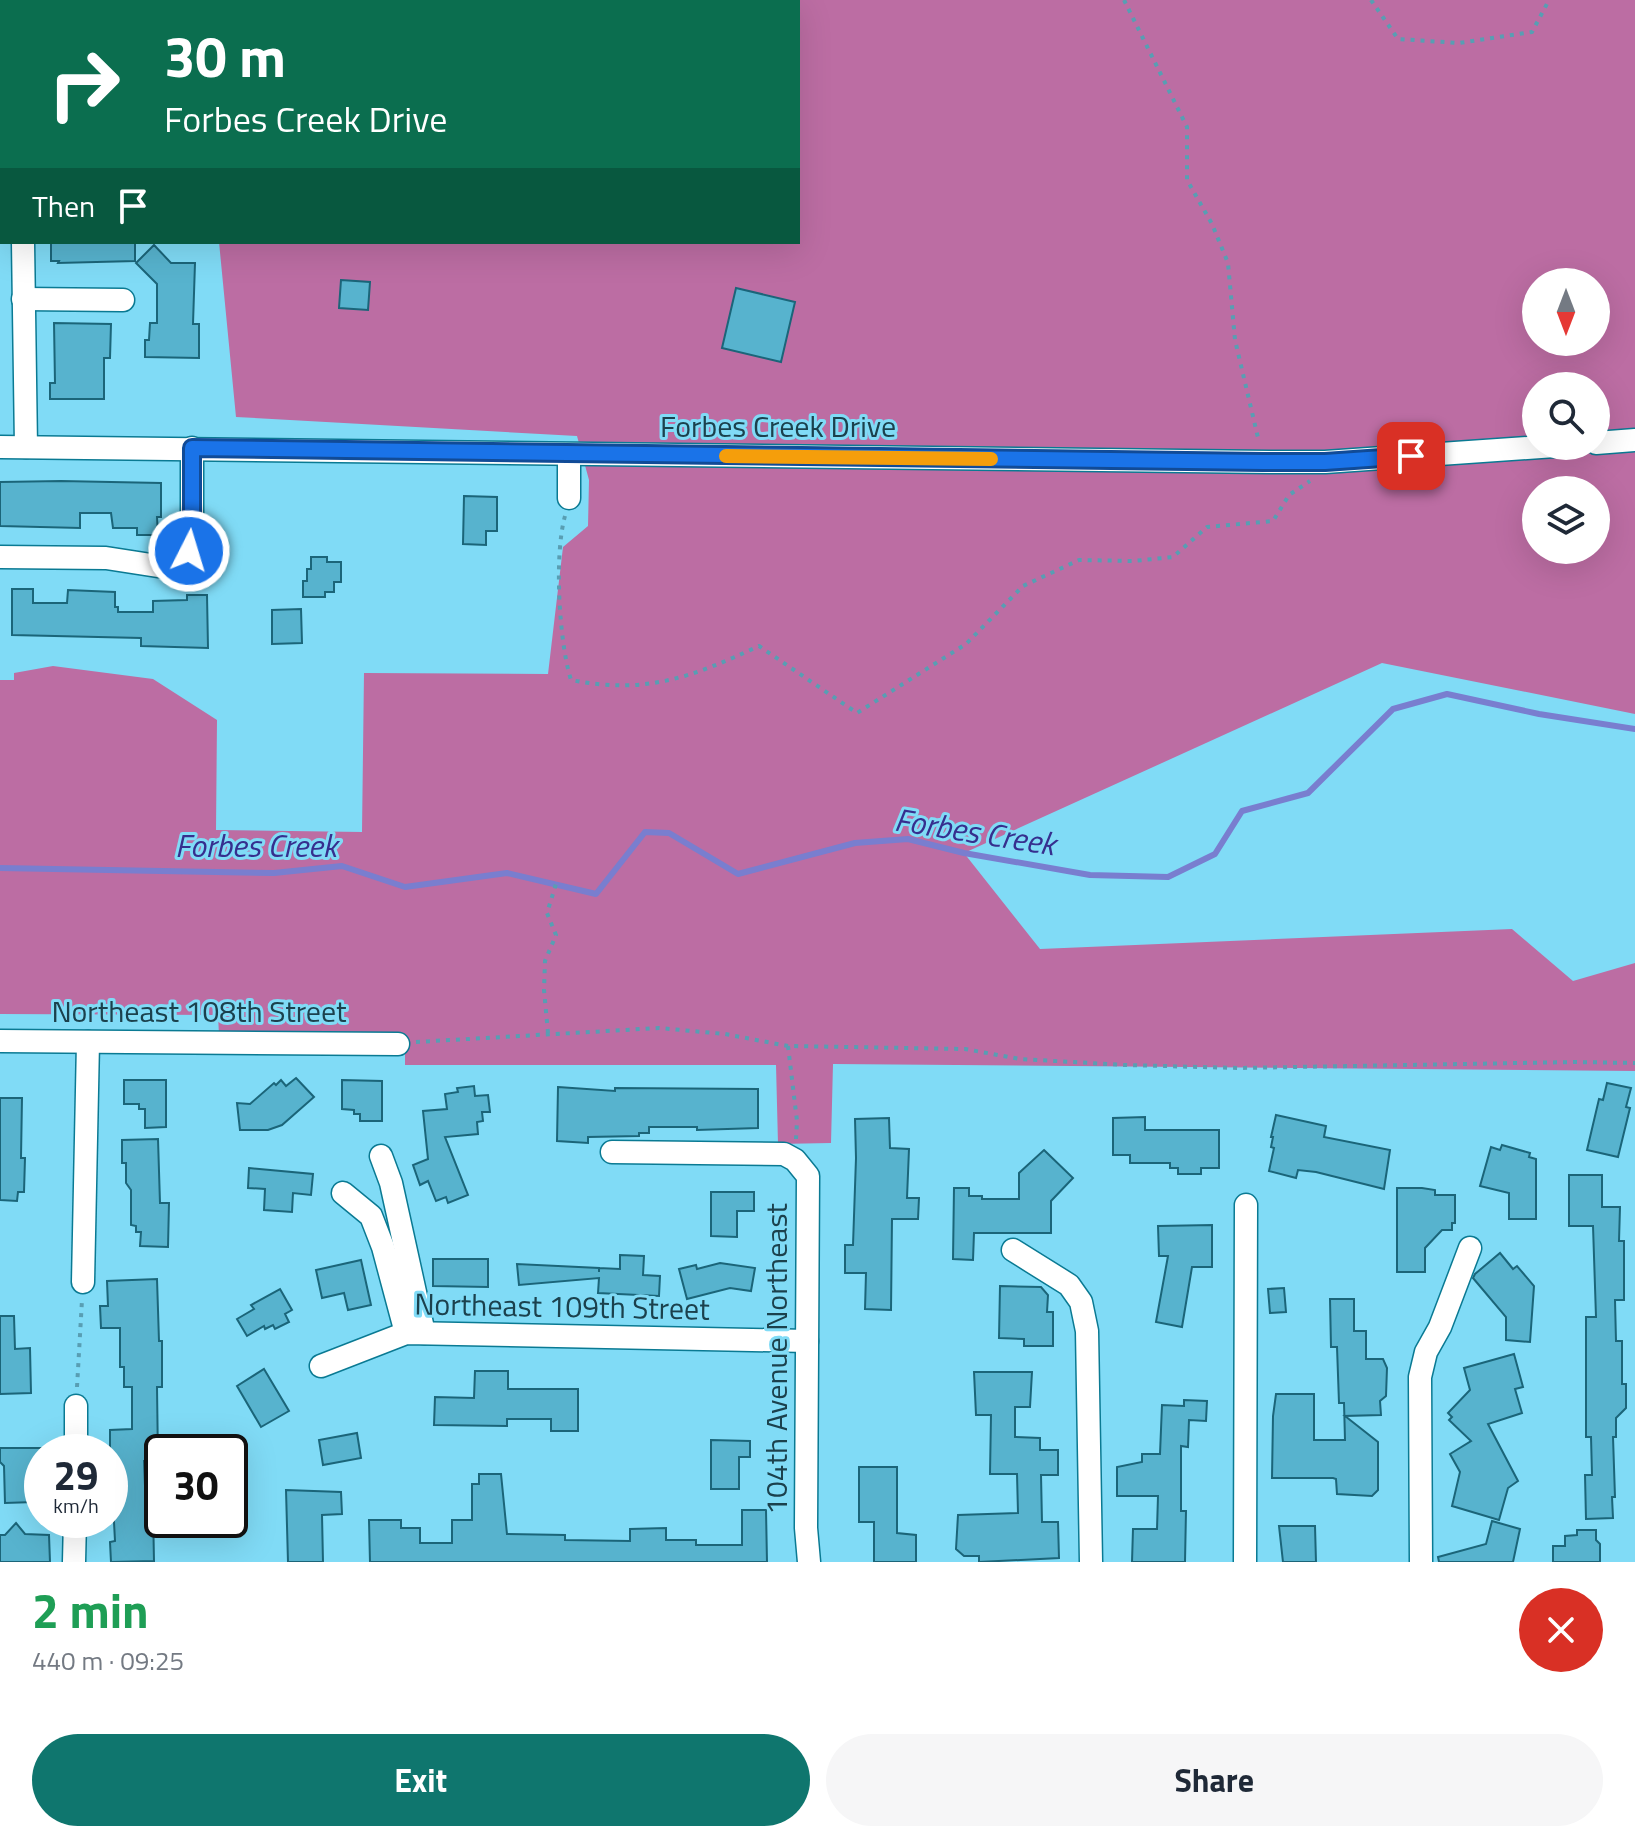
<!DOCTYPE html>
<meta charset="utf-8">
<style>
body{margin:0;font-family:"Titillium Web",sans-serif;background:#f6f6f7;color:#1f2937;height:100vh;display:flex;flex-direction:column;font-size:30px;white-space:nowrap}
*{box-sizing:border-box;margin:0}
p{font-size:26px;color:#747a83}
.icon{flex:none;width:44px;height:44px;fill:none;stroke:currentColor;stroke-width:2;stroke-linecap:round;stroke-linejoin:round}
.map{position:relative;height:1562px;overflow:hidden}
.sheet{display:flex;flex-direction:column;background:#fff;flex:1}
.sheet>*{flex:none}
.banner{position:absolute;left:0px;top:0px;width:800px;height:244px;box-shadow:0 8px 32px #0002;background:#0b6e4f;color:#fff;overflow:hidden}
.needle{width:52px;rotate:180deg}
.controls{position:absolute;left:1522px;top:268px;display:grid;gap:16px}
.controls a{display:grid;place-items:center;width:88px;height:88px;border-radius:50%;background:#fff;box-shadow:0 8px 32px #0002;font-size:40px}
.speed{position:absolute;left:24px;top:1434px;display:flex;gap:16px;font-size:40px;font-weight:700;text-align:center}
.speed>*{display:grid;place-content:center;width:104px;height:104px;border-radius:50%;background:#fff;box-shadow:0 8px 32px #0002;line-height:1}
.speed small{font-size:20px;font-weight:400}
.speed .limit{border:4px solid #111;border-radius:12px;background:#fff;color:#111}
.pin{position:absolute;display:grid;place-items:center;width:68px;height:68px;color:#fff;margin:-34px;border-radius:16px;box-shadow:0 4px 12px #0006}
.me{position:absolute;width:88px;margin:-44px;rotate:5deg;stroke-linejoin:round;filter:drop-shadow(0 0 6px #0008)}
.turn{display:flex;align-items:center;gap:28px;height:168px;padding:0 32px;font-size:36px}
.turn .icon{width:104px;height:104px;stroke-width:2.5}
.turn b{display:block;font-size:56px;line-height:68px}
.then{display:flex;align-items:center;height:76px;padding:0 32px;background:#0003;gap:16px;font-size:30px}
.round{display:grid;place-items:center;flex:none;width:84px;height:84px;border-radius:42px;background:#f6f6f7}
.overview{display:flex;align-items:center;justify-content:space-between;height:136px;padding:0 32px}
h1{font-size:48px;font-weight:700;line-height:60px;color:#1e9e55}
.action{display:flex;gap:16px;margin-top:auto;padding:16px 32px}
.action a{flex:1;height:92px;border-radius:48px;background:#0f766e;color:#fff;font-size:32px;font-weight:700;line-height:92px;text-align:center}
.action a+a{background:#f6f6f7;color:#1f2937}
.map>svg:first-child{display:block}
</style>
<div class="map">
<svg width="1635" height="1562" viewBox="0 0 1635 1562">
<rect width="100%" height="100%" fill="#80dbf6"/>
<path fill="#bc6da3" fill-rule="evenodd" d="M0,0H1635V714L1382,663L964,853L1040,949L1512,929L1573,981L1635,963V1071L833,1064L831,1143L778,1144L776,1065H405V1036L219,1035L218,1015L0,1014V680H14V673L53,666L153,679L217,720L216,830L362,832L364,673L548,674L563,547L588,526L589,480L577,436L236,417L219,242H798V2H2V167ZM1536,282H1596V342H1536ZM1536,386H1596V446H1536ZM1536,490H1596V550H1536Z"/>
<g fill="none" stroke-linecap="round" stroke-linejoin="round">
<polyline stroke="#797ecf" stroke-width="6" points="0,868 274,873 342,866 405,887 507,873 596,894 645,832 669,833 738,874 855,843 908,839 964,853 1090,875 1168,877 1215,854 1242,811 1308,793 1393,709 1447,694 1539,714 1635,729"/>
</g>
<g fill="#57b3ce" stroke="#1b6579" stroke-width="2">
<polygon points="51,242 135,242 135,261 58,263 59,261 51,261"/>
<polygon points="154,245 171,263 195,263 193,324 199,324 199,358 145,357 145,340 149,340 150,323 157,323 157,284 136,263"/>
<polygon points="341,280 370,282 368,310 339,308"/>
<polygon points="736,288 795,302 781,362 722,348"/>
<polygon points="54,323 111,324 110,358 104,358 104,399 50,399 50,383 55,383"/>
<polygon points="61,481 161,483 161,517 157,517 158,535 137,535 137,528 113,528 111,513 80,513 80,528 0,526 0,482"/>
<polygon points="464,496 497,497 497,531 486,531 486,545 463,544"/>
<polygon points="311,557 327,557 327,562 341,562 341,582 334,582 334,592 325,592 325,597 303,597 303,581 307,581 307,569 311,569"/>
<polygon points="12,589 33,589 33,603 67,603 68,590 115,592 115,607 118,607 118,612 153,612 153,601 187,600 187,595 207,595 208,648 141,646 141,638 12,635"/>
<polygon points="301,609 302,643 272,644 272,610"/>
<polygon points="296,1078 314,1097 282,1125 268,1130 240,1130 237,1103 250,1104 274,1083 276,1085 281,1080 286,1086"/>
<polygon points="124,1080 166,1080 166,1127 145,1128 145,1109 139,1109 139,1104 124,1104"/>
<polygon points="342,1080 382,1081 382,1121 360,1121 360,1114 354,1114 354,1110 342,1109"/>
<polygon points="1607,1083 1631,1088 1626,1107 1630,1108 1618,1157 1587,1150 1599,1099 1603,1100"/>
<polygon points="474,1086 475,1096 488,1095 490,1112 482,1112 483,1121 477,1122 478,1134 445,1137 468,1195 448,1203 446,1197 436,1201 428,1181 420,1185 413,1165 428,1159 423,1111 447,1109 445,1094 458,1092 457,1088"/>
<polygon points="558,1087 615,1091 615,1088 758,1089 758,1128 697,1130 697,1127 649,1127 649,1133 639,1133 639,1136 588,1137 588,1143 557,1141"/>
<polygon points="0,1098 22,1098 21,1158 25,1158 24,1192 18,1192 17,1201 0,1200"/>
<polygon points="1276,1115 1326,1126 1324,1137 1390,1150 1384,1189 1316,1172 1298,1170 1296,1178 1269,1171 1274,1148 1271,1147 1273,1137 1271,1137"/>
<polygon points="1145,1117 1145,1130 1219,1130 1219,1168 1201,1168 1201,1174 1178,1174 1178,1168 1170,1168 1170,1163 1130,1163 1130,1155 1113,1155 1113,1118"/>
<polygon points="889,1118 890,1148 909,1149 907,1198 919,1198 918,1219 892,1219 891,1310 865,1309 866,1273 845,1273 845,1245 853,1245 856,1158 855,1119"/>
<polygon points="158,1139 160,1203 169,1203 168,1247 140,1246 141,1232 136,1232 136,1226 131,1225 131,1190 126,1183 126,1163 122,1163 122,1140"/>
<polygon points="1502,1145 1530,1153 1529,1157 1536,1159 1536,1219 1509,1219 1509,1193 1480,1186 1491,1147 1500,1150"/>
<polygon points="1044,1150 1073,1178 1051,1201 1051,1233 974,1233 973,1260 953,1259 954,1188 969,1188 969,1196 982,1196 982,1199 1019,1199 1019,1173"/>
<polygon points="249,1168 313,1174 311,1195 293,1193 292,1212 264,1210 265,1189 248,1188"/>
<polygon points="1569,1175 1602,1175 1602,1207 1620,1207 1619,1241 1624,1241 1624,1300 1615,1300 1616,1341 1622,1341 1622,1384 1626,1384 1626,1408 1616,1418 1616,1437 1613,1437 1615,1497 1612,1497 1613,1518 1586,1519 1585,1475 1592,1475 1591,1437 1586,1437 1586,1317 1596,1317 1593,1226 1569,1226"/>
<polygon points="1397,1188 1422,1188 1435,1190 1435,1195 1455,1195 1455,1223 1452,1223 1452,1230 1442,1230 1425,1248 1425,1272 1397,1272"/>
<polygon points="711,1192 754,1192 754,1211 737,1211 737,1237 711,1236"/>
<polygon points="1212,1225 1212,1267 1192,1267 1182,1327 1156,1322 1168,1256 1159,1256 1158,1226"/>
<polygon points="1500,1253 1513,1269 1517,1266 1534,1286 1530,1342 1506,1340 1506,1317 1473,1278 1475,1274"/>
<polygon points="620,1255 644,1256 643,1275 660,1276 659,1296 598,1293 599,1278 519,1285 517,1264 599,1268 599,1272 599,1268 620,1269"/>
<polygon points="433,1259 488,1259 488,1287 433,1286"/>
<polygon points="361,1260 371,1305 348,1310 344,1293 322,1298 316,1270"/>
<polygon points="720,1263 755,1268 751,1291 730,1288 687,1299 679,1269 696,1265 697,1269"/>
<polygon points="157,1279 159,1341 162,1341 162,1387 157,1387 158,1461 144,1461 146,1510 153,1509 154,1561 111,1562 110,1542 115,1541 113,1503 110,1503 110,1430 132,1429 132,1387 124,1387 124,1367 120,1367 120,1328 101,1328 100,1306 108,1306 107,1281"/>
<polygon points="1000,1286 1041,1287 1048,1295 1047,1312 1053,1312 1053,1346 1024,1346 1024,1339 999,1338"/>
<polygon points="1284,1288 1286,1312 1270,1313 1268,1289"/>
<polygon points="280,1289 292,1310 285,1314 289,1322 275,1329 273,1325 265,1329 264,1326 247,1336 237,1319 254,1309 251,1305"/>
<polygon points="1330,1299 1354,1299 1354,1331 1366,1331 1366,1359 1383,1359 1387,1368 1386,1396 1380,1401 1381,1415 1345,1416 1378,1442 1378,1490 1372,1496 1337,1494 1336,1479 1333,1478 1272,1478 1273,1416 1276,1394 1314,1394 1314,1440 1345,1440 1344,1403 1339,1403 1337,1347 1331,1347"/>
<polygon points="0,1316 14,1316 15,1349 30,1348 31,1393 0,1394"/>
<polygon points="1514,1354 1523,1387 1515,1389 1522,1413 1488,1424 1518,1481 1508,1488 1499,1520 1452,1506 1460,1472 1450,1454 1471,1441 1449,1420 1452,1417 1448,1413 1470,1390 1464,1368"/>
<polygon points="264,1369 289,1411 261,1427 237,1386"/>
<polygon points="475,1371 508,1371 508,1389 578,1389 578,1431 551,1431 551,1419 507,1419 507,1426 434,1425 435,1397 474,1398"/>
<polygon points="974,1372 1032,1372 1030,1407 1015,1407 1015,1437 1040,1438 1040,1450 1058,1450 1058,1475 1041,1475 1042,1522 1058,1522 1059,1558 979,1562 979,1556 964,1556 956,1549 958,1515 1018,1513 1017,1474 990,1474 991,1415 976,1415"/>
<polygon points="1184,1400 1207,1401 1206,1421 1189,1420 1188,1447 1181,1446 1181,1511 1186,1511 1185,1562 1132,1562 1133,1529 1157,1529 1158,1496 1117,1496 1117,1467 1142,1462 1142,1454 1160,1454 1162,1405 1184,1406"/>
<polygon points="357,1433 361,1458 323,1465 319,1440"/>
<polygon points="711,1440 750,1441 750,1457 739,1457 739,1489 711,1489"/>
<polygon points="0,1448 42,1448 42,1476 34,1468 34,1502 5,1503 4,1466 0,1462"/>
<polygon points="859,1467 897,1467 897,1533 916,1535 916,1562 874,1562 874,1522 859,1522"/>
<polygon points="479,1474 501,1474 507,1534 565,1535 565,1540 630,1541 630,1529 666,1528 666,1540 696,1540 696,1545 742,1545 742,1510 766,1510 767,1562 370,1562 369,1520 401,1520 401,1528 420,1528 420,1543 452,1543 452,1520 472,1520 472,1484 479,1484"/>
<polygon points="286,1490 341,1492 342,1514 322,1515 323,1562 288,1562"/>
<polygon points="1492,1521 1520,1529 1513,1562 1439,1562 1438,1557 1486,1544"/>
<polygon points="16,1523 25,1534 49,1535 50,1562 0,1562 0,1535 5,1535"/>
<polygon points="1279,1526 1315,1526 1316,1562 1283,1562"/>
<polygon points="1577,1530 1596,1530 1596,1540 1600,1544 1600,1562 1553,1562 1553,1546 1565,1546 1565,1536 1577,1535"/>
</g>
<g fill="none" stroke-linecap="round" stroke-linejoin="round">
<g stroke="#0a7a93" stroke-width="25">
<g id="minor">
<polyline points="23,242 26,447"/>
<polyline points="23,299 123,300"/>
<polyline points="1596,443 1635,440"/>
<polyline points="0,447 1270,462 1325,462 1555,446"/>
<polyline points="569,455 569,498"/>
<polyline points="0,557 106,558 164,567 175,564 189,551 192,540 192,448"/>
<polyline points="0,1041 398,1044"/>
<polyline points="612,1152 784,1154 795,1160 808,1176 806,1528 809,1562"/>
<polyline points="381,1156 391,1183 424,1333"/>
<polyline points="343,1193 371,1216 383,1247 406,1333"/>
<polyline points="1013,1250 1069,1285 1081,1302 1087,1331 1091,1562"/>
<polyline points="83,1282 88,1042"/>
<polyline points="321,1366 406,1333 807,1341"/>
<polyline points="76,1452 76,1406"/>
<polyline points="74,1562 75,1520"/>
<polyline points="1245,1562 1246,1205"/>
<polyline points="1421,1562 1420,1377 1426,1352 1440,1327 1470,1248"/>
</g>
</g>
<g stroke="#589eb3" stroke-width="4" stroke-dasharray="4 6" stroke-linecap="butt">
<polyline points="1124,0 1187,127 1187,180 1212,224 1228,263 1235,340 1259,442"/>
<polyline points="1371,0 1398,39 1459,43 1532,32 1549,0"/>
<path d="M565,516C554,555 559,642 571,680C646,695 692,677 759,646L857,713L966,644L1023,586L1079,560L1133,561L1173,557L1207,527L1273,521L1289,495L1310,481"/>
<polyline points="548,1033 544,990 545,961 556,935 547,913 556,884"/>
<polyline points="416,1042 659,1028 725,1034 788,1046 965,1049 1020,1059 1125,1065 1238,1068 1575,1062 1635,1063"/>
<polyline points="788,1046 797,1121 796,1139"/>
<polyline points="77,1387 82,1300"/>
</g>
<use href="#minor" stroke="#fff" stroke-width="22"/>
</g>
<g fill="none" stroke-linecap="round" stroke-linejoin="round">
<g stroke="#114b97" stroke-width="20">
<polyline id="route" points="189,551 192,540 192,448 1263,462 1325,462 1411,456"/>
</g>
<use href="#route" stroke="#1a73e8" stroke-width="14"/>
<polyline stroke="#f59e0b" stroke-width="14" points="726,456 991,459"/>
</g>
<g text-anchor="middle" stroke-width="6" stroke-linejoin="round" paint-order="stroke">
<g font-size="30" fill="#1b414d" stroke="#80dbf6">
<text x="778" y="437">Forbes Creek Drive</text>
<text x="199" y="1022">Northeast 108th Street</text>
<text transform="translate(562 1307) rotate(1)" y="10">Northeast 109th Street</text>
<text transform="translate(777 1359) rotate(-90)" y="10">104th Avenue Northeast</text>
</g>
<g font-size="32" font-style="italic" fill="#362f8e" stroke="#80dbf6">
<text transform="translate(975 832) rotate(9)" y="11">Forbes Creek</text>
<text x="256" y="857">Forbes Creek</text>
</g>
</g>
</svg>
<div class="controls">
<a><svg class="needle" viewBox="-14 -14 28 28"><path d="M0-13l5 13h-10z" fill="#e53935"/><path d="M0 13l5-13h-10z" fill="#747a83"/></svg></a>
<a><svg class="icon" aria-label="search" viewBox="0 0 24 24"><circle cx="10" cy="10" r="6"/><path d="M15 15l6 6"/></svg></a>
<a><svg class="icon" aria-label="layers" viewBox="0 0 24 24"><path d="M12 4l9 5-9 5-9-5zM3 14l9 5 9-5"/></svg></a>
</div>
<div class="speed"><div>29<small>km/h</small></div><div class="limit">30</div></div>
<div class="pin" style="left:1411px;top:456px;background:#d93025"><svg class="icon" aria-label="arrive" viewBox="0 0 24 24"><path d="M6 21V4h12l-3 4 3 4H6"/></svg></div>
<svg class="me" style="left:189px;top:551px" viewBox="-20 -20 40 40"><circle r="17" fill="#1a73e8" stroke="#fff" stroke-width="3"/><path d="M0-11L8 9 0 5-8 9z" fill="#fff"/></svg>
<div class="banner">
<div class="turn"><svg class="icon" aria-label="right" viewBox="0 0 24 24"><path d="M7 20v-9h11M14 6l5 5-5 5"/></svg><div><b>30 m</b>Forbes Creek Drive</div></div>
<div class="then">Then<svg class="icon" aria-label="arrive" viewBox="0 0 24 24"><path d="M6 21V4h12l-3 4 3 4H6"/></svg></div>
</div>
</div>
<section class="sheet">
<div class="overview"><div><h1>2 min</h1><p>440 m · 09:25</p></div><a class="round" style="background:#d93025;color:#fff"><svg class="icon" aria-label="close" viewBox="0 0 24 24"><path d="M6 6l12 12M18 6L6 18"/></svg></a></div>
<div class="action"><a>Exit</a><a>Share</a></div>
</section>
